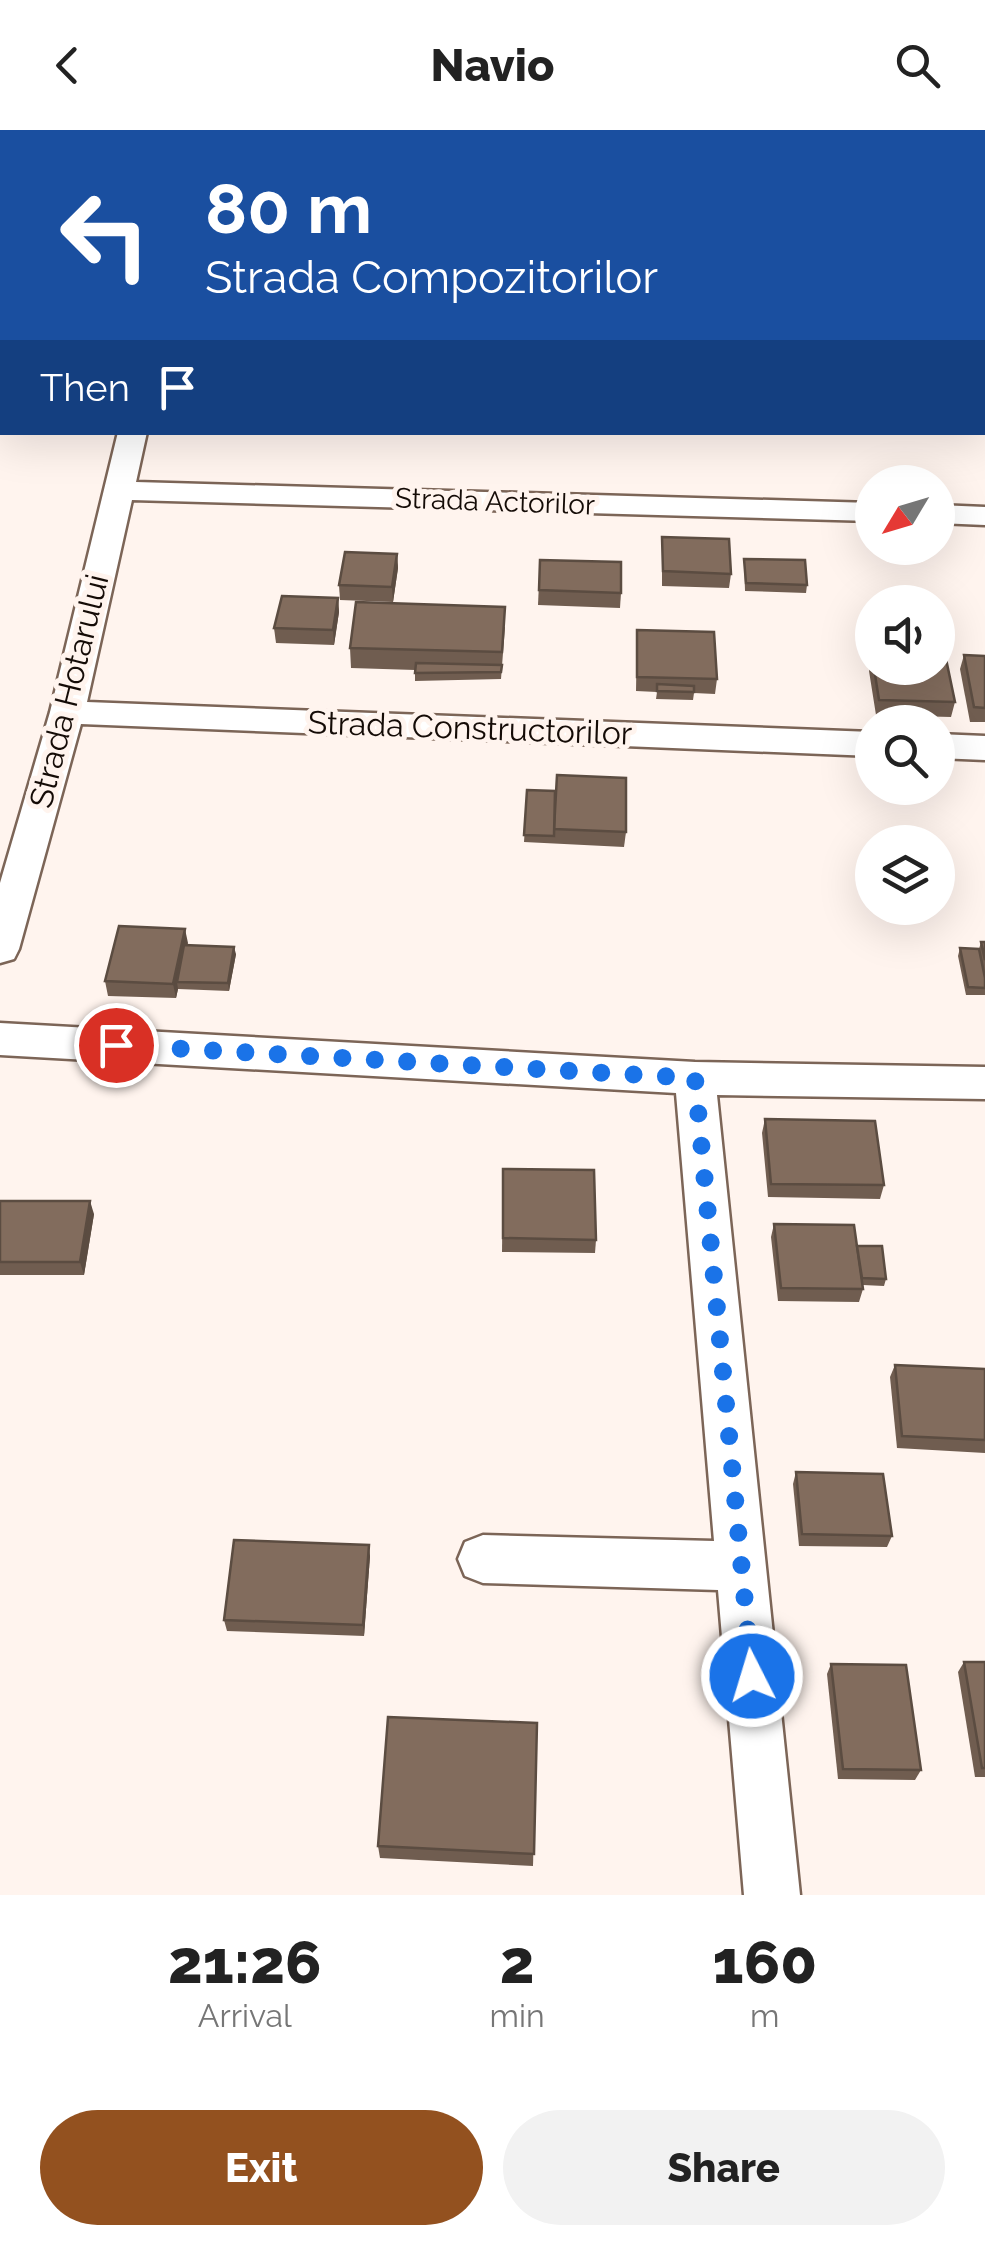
<!DOCTYPE html>
<style>
body{margin:0;font-family:Raleway,sans-serif;background:#f2f2f2;color:#222;height:100vh;display:flex;flex-direction:column;font-size:38px;white-space:nowrap}
*{box-sizing:border-box;margin:0}
p{font-size:32px;color:#767676}
.icon{flex:none;width:55px;height:55px;fill:none;stroke:currentColor;stroke-width:2;stroke-linecap:round;stroke-linejoin:round}
.map{position:relative;height:1765px;overflow:hidden}
.panel{display:flex;flex-direction:column;background:#fff;flex:1}
.panel>*{flex:none}
.banner{position:absolute;left:0px;top:0px;width:985px;height:305px;box-shadow:0 10px 40px #0002;background:#1a4fa0;color:#fff;overflow:hidden}
.needle{width:65px;rotate:232deg}
.tools{position:absolute;left:855px;top:335px;display:grid;gap:20px}
.tools a{display:grid;place-items:center;width:100px;height:100px;border-radius:50%;background:#fff;box-shadow:0 10px 40px #0002;font-size:50px}
.pin{position:absolute;display:grid;place-items:center;width:85px;height:85px;color:#fff;margin:-42px;border:5px solid #fff;border-radius:50%;box-shadow:0 2px 10px #0007}
.me{position:absolute;width:110px;margin:-55px;rotate:355deg;stroke-linejoin:round;filter:drop-shadow(0 0 8px #0008)}
.turn{display:flex;align-items:center;gap:35px;height:210px;padding:0 40px;font-size:45px}
.turn .icon{width:130px;height:130px;stroke-width:2.5}
.turn b{display:block;font-size:70px;line-height:85px}
.then{display:flex;align-items:center;height:95px;padding:0 40px;background:#0003;gap:20px;font-size:38px}
.eta{display:flex;justify-content:space-evenly;align-items:center;height:170px;text-align:center}
.eta b{font-size:60px;font-weight:800;line-height:70px}
.action{display:flex;gap:20px;margin-top:auto;padding:20px 40px}
.action a{flex:1;height:115px;border-radius:60px;background:#93511f;color:#fff;font-size:40px;font-weight:800;line-height:115px;text-align:center}
.action a+a{background:#f2f2f2;color:#222}
header{display:flex;justify-content:space-between;align-items:center;height:130px;padding:0 40px;background:#fff;font-size:45px;font-weight:800}
.map>svg:first-child{display:block}
</style>
<header><svg class="icon" aria-label="back" viewBox="0 0 24 24"><path d="M15 5l-7 7 7 7"/></svg>Navio<svg class="icon" aria-label="search" viewBox="0 0 24 24"><circle cx="10" cy="10" r="6"/><path d="M15 15l6 6"/></svg></header>
<div class="map">
<svg width="985" height="1765" viewBox="0 0 985 1765">
<rect width="100%" height="100%" fill="#fff4ee"/>
<g fill="none" stroke-linecap="round" stroke-linejoin="round">
<g stroke="#7c6557" stroke-width="5">
<g id="street">
<polygon points="679,0 703,0 703,2 680,2"/>
<polygon points="982,180 985,181 985,204 982,203"/>
<polygon points="118,302 147,302 136,352 872,373 872,391 132,370 87,572 872,602 872,626 81,594 19,819 14,829 0,833 0,753 50,582"/>
<polygon points="938,375 985,377 985,395 938,393"/>
<polygon points="938,604 985,606 985,630 938,628"/>
<polygon points="0,893 695,932 985,937 985,969 717,965 800,1765 744,1765 718,1460 483,1453 465,1446 458,1429 465,1412 483,1405 714,1411 676,963 0,925"/>
</g>
</g>
<use href="#street" fill="#fff" fill-rule="evenodd"/>
</g>
<g fill="#705d50">
<polygon points="662,407 731,444 729,458 662,456"/>
<polygon points="397,424 398,438 393,472 340,470 339,455"/>
<polygon points="744,429 807,455 806,463 745,461"/>
<polygon points="540,430 621,463 620,478 538,475"/>
<polygon points="338,468 339,482 334,515 276,513 274,498"/>
<polygon points="505,497 501,549 415,551 415,540 351,538 350,518"/>
<polygon points="637,500 717,549 715,564 694,563 693,570 656,569 657,562 636,561"/>
<polygon points="964,525 985,526 985,592 970,592 960,539"/>
<polygon points="872,526 872,538 938,538 955,572 951,587 876,585 869,541"/>
<polygon points="527,660 626,702 624,717 524,712"/>
<polygon points="185,799 187,815 236,824 229,861 178,859 176,868 108,866 105,851"/>
<polygon points="981,812 985,812 985,866 985,865 966,865 958,826 960,818 979,819"/>
<polygon points="765,989 884,1055 880,1069 768,1067 762,1003"/>
<polygon points="503,1039 596,1110 595,1123 502,1122"/>
<polygon points="0,1071 94,1084 84,1145 0,1145"/>
<polygon points="774,1094 857,1116 886,1149 884,1156 863,1155 863,1159 859,1172 778,1171 771,1107"/>
<polygon points="895,1235 985,1239 985,1323 897,1318 890,1247"/>
<polygon points="796,1342 892,1406 887,1417 799,1416 793,1354"/>
<polygon points="370,1426 364,1506 227,1501 224,1490"/>
<polygon points="964,1532 985,1532 985,1647 975,1647 958,1542"/>
<polygon points="831,1534 921,1640 915,1650 838,1649 827,1544"/>
<polygon points="537,1593 533,1736 380,1728 378,1716"/>
</g>
<g fill="#5b4c41">
<polygon points="397,424 398,438 393,472 392,457"/>
<polygon points="338,468 339,482 334,515 333,500"/>
<polygon points="185,799 188,813 179,852 177,852 178,859 176,868 173,854"/>
<polygon points="234,817 236,824 229,861 228,853"/>
<polygon points="90,1071 94,1084 84,1145 80,1132"/>
<polygon points="369,1415 370,1426 364,1506 363,1495"/>
</g>
<g fill="#826c5d" stroke="#5b4c41" stroke-width="2.5">
<polygon points="789,0 842,0 843,2 790,2"/>
<polygon points="662,407 729,409 731,444 663,441"/>
<polygon points="345,422 397,424 392,457 339,455"/>
<polygon points="744,429 805,430 807,455 746,453"/>
<polygon points="540,430 621,432 621,463 539,460"/>
<polygon points="282,466 338,468 333,500 274,498"/>
<polygon points="356,472 505,477 502,522 350,518"/>
<polygon points="637,500 714,502 717,549 637,547"/>
<polygon points="964,525 985,526 985,578 974,577"/>
<polygon points="938,528 946,529 955,572 879,570 874,538 938,538"/>
<polygon points="416,533 502,535 501,542 415,543"/>
<polygon points="657,554 694,556 694,562 657,561"/>
<polygon points="557,645 626,648 626,702 554,699"/>
<polygon points="527,660 555,661 554,706 524,705"/>
<polygon points="119,796 185,799 173,854 105,851"/>
<polygon points="981,812 985,812 985,830"/>
<polygon points="184,815 234,817 228,853 177,852"/>
<polygon points="960,818 979,819 985,848 985,858 968,857"/>
<polygon points="765,989 875,991 884,1055 771,1054"/>
<polygon points="503,1039 594,1040 596,1110 503,1108"/>
<polygon points="0,1071 90,1071 80,1132 0,1132"/>
<polygon points="774,1094 854,1095 863,1159 781,1158"/>
<polygon points="857,1116 882,1116 886,1149 862,1148"/>
<polygon points="895,1235 985,1239 985,1310 902,1306"/>
<polygon points="796,1342 883,1344 892,1406 802,1404"/>
<polygon points="234,1410 369,1415 363,1495 224,1490"/>
<polygon points="964,1532 985,1532 985,1638 982,1638"/>
<polygon points="831,1534 906,1535 921,1640 843,1639"/>
<polygon points="388,1587 537,1593 534,1724 378,1716"/>
</g>
<g fill="none" stroke-linecap="round" stroke-linejoin="round">
<polyline stroke="#1a73e8" stroke-width="18" stroke-dasharray="0 32.4" points="116,915 695,948 752,1546"/>
</g>
<g text-anchor="middle" stroke-width="10" stroke-linejoin="round" paint-order="stroke">
<g font-size="28" fill="#140b06" stroke="#fff4ee">
<text transform="translate(495 371) rotate(2)" y="10">Strada Actorilor</text>
</g>
<g font-size="32" fill="#140b06" stroke="#fff4ee">
<text transform="translate(69 561) rotate(-76)" y="11">Strada Hotarului</text>
<text transform="translate(470 598) rotate(2)" y="11">Strada Constructorilor</text>
</g>
</g>
</svg>
<div class="tools">
<a><svg class="needle" viewBox="-14 -14 28 28"><path d="M0-13l5 13h-10z" fill="#e53935"/><path d="M0 13l5-13h-10z" fill="#767676"/></svg></a>
<a><svg class="icon" aria-label="sound" viewBox="0 0 24 24"><path d="M4 9h4l5-4v14l-5-4H4zM17 9q2 3 0 6"/></svg></a>
<a><svg class="icon" aria-label="search" viewBox="0 0 24 24"><circle cx="10" cy="10" r="6"/><path d="M15 15l6 6"/></svg></a>
<a><svg class="icon" aria-label="layers" viewBox="0 0 24 24"><path d="M12 4l9 5-9 5-9-5zM3 14l9 5 9-5"/></svg></a>
</div>
<div class="pin" style="left:116px;top:915px;background:#d93025"><svg class="icon" aria-label="arrive" viewBox="0 0 24 24"><path d="M6 21V4h12l-3 4 3 4H6"/></svg></div>
<svg class="me" style="left:752px;top:1546px" viewBox="-20 -20 40 40"><circle r="17" fill="#1a73e8" stroke="#fff" stroke-width="3"/><path d="M0-11L8 9 0 5-8 9z" fill="#fff"/></svg>
<div class="banner">
<div class="turn"><svg class="icon" aria-label="left" viewBox="0 0 24 24"><path d="M17 20v-9H6M10 6l-5 5 5 5"/></svg><div><b>80 m</b>Strada Compozitorilor</div></div>
<div class="then">Then<svg class="icon" aria-label="arrive" viewBox="0 0 24 24"><path d="M6 21V4h12l-3 4 3 4H6"/></svg></div>
</div>
</div>
<section class="panel">
<div class="eta">
<div><b>21:26</b><p>Arrival</p></div>
<div><b>2</b><p>min</p></div>
<div><b>160</b><p>m</p></div>
</div>
<div class="action"><a>Exit</a><a>Share</a></div>
</section>
